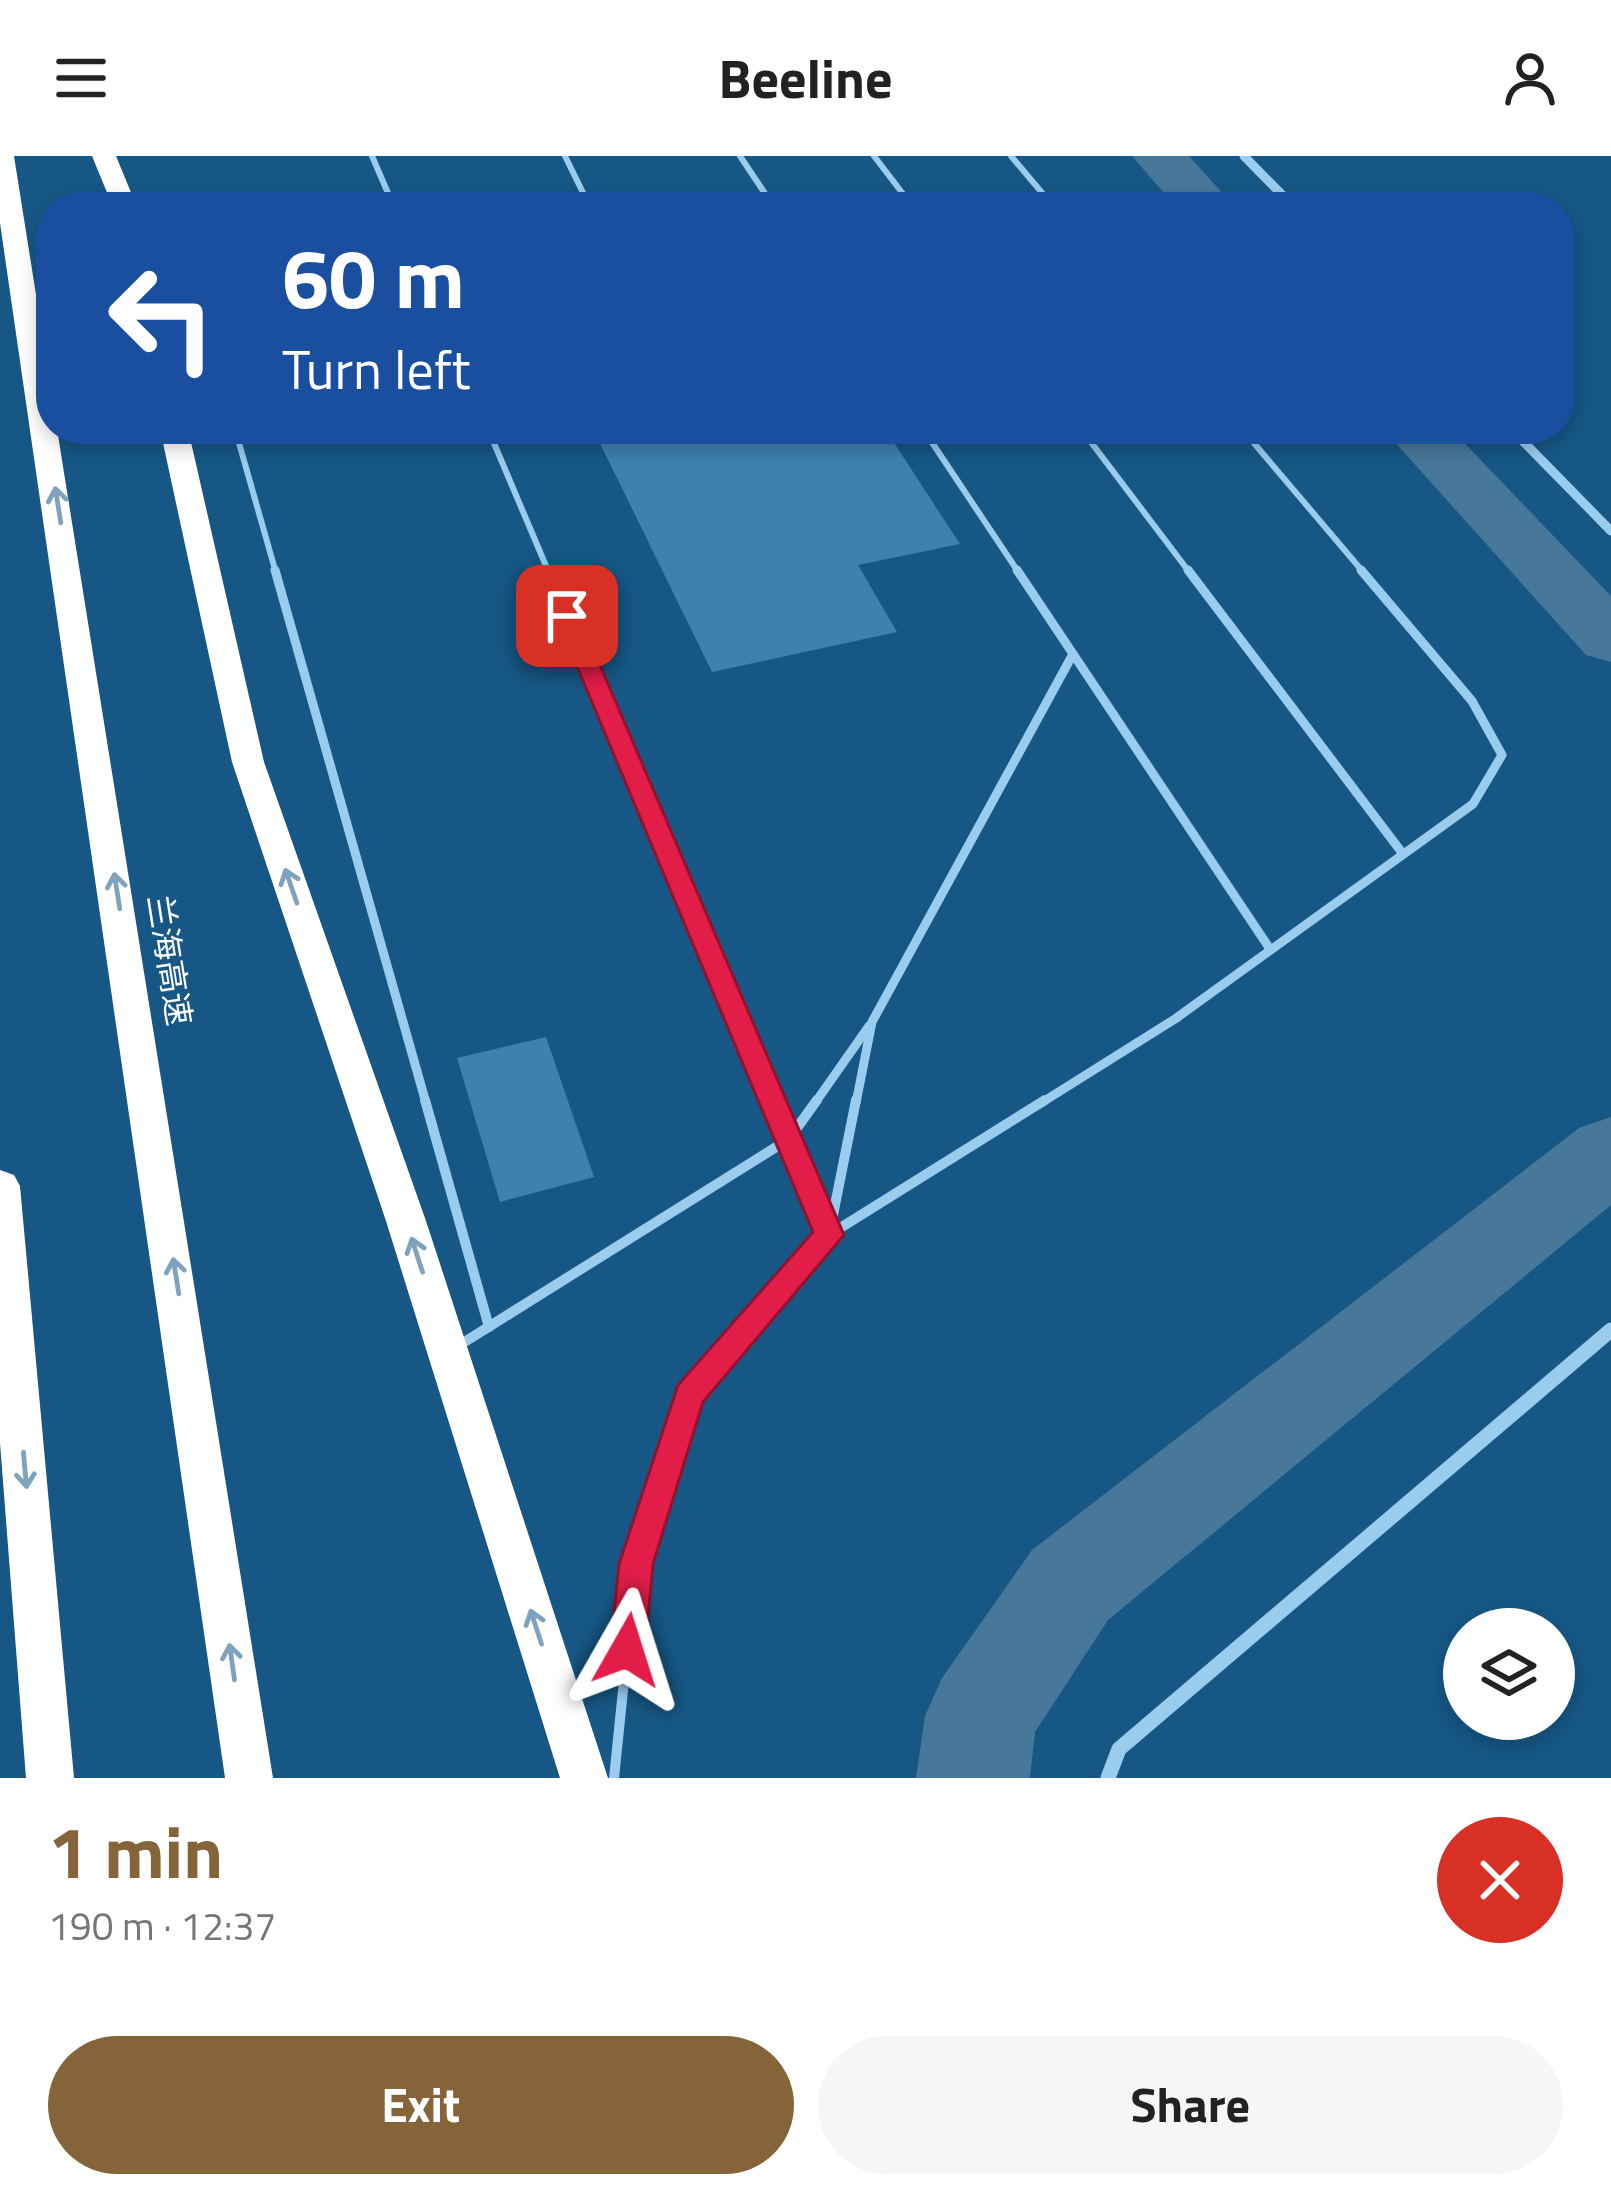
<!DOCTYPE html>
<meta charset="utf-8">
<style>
body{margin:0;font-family:"Titillium Web","Noto Sans SC",sans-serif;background:#f6f6f6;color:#222;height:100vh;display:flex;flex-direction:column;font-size:45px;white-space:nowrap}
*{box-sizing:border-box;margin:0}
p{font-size:39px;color:#767676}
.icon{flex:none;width:66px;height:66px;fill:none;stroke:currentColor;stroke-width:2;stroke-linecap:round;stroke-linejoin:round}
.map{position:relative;height:1622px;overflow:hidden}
.sheet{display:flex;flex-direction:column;background:#fff;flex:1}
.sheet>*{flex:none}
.top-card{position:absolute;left:36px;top:36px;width:1539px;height:252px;border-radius:48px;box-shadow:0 6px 18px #0003;background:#1a4fa0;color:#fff;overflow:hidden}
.buttons{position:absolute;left:1443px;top:1452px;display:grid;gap:24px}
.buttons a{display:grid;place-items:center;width:132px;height:132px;border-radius:50%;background:#fff;box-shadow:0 6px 18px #0003;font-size:60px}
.pin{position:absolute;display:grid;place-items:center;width:102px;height:102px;color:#fff;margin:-51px;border-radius:24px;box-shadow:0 6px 18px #0006}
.me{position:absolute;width:132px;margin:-66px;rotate:6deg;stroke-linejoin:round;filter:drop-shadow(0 0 9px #0008)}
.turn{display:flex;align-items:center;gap:42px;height:252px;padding:0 48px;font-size:54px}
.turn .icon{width:156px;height:156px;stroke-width:2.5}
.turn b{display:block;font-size:84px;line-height:102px}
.round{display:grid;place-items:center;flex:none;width:126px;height:126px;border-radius:63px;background:#f6f6f6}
.summary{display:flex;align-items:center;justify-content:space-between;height:204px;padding:0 48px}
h1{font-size:72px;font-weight:700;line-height:90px;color:#85643a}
.action{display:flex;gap:24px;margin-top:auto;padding:24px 48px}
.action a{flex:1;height:138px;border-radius:72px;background:#85643a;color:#fff;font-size:48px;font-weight:700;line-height:138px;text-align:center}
.action a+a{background:#f6f6f6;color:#222}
header{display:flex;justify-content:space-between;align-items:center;height:156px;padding:0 48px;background:#fff;font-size:54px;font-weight:700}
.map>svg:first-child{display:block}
</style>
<header><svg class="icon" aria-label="menu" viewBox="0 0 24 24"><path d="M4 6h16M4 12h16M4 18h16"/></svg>Beeline<svg class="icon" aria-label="person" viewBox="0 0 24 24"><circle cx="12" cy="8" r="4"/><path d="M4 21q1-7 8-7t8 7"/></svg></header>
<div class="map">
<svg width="1611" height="1622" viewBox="0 0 1611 1622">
<rect width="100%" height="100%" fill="#165785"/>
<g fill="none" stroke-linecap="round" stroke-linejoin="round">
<g fill="#477799" fill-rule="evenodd">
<polygon points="1132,0 1189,0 1235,51 1176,51"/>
<polygon points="1383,273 1451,273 1611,440 1611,506 1586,499"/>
<polygon points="1611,961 1611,1049 1108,1464 1035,1576 1030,1622 916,1622 925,1560 942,1522 1032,1394 1579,972"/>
</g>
</g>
<g fill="#3e81af">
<polygon points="593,273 885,273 960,388 858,409 897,476 712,516"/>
<polygon points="546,881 594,1021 500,1046 457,902"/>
</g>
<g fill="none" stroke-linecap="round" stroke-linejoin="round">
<g stroke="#9accee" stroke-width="6">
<polyline points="372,0 394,51"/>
<polyline points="565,0 589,49"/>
<polyline points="740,0 774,51"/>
<polyline points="874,0 913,51"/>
<polyline points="1011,0 1054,51"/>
<polyline points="122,39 211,51"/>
<polyline points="427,51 502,39 592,51"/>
<polyline points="235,273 276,417"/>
<polyline points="488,273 549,417"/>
<polyline points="923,273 1019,417"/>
<polyline points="1081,273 1190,417"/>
<polyline points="1242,273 1364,417"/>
</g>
<g stroke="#9accee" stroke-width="9">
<polyline points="275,414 426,947"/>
<polyline points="548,414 773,947"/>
<polyline points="1017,414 1270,793"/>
<polyline points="1188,414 1403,698"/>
<polyline points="815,947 869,870"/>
<polyline points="856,947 872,866 1073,498"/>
<polyline points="1041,947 1175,863 1473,648 1502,599 1472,545 1361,414"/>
</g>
<g stroke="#9accee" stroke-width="10">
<polyline points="425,944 489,1171"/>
<polyline points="772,944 829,1079"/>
<polyline points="829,1079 856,944"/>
<polyline points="458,1190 789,983 817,944"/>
<polyline points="614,1622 636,1408 689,1239 829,1079 1045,944"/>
</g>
<g stroke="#9accee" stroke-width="9">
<polyline points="1244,0 1294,51"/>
<polyline points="1511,273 1611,375"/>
</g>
<polyline stroke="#9accee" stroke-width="15" points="1108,1622 1119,1593 1611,1174"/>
<g fill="#fff" fill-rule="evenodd">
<polygon points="0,0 14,0 51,233 51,273 57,273 273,1622 225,1622 0,67"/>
<polygon points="92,0 116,0 137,51 113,51"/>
<polygon points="160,273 188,273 264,606 426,1065 608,1622 560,1622 386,1065 232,606"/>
<polygon points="0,1014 14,1019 20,1030 74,1622 26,1622 0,1287"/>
</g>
</g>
<defs><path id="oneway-shaft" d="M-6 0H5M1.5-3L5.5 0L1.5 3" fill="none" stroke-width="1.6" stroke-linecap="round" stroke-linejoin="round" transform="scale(3)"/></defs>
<g stroke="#7fa3bc">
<use href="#oneway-shaft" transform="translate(58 349) rotate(-99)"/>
<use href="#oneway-shaft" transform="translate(291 730) rotate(-109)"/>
<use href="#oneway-shaft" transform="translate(117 735) rotate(-99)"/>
<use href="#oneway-shaft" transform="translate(417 1099) rotate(-108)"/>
<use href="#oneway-shaft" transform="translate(176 1120) rotate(-99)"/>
<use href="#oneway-shaft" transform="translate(25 1314) rotate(85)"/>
<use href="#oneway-shaft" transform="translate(536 1471) rotate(-108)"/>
<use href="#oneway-shaft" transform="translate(232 1506) rotate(-98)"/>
</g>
<polygon fill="#e11d48" stroke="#92132f" stroke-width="3" points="567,453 579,460 844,1079 703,1246 653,1408 645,1494 640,1506 627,1511 615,1506 610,1494 619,1408 678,1229 813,1076 556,460"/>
<g text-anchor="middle" stroke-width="9" stroke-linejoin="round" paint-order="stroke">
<g font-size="33" fill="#fff" stroke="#165785">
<text transform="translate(170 804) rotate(81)" y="12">兰海高速</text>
</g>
</g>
</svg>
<div class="buttons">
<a><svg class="icon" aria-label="layers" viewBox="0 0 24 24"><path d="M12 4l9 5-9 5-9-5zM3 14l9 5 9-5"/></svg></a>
</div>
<div class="pin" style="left:567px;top:460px;background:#d93025"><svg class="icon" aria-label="arrive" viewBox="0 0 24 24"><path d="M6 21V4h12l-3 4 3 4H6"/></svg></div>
<svg class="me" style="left:627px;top:1494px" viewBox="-20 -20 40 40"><path d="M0-17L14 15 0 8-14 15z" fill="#e11d48" stroke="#fff" stroke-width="4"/></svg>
<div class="top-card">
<div class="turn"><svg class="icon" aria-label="left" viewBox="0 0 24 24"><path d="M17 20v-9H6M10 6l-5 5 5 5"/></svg><div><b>60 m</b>Turn left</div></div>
</div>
</div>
<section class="sheet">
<div class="summary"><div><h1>1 min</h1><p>190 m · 12:37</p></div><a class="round" style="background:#d93025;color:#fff"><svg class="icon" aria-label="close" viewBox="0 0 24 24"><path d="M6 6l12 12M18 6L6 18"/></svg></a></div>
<div class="action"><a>Exit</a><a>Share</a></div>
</section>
